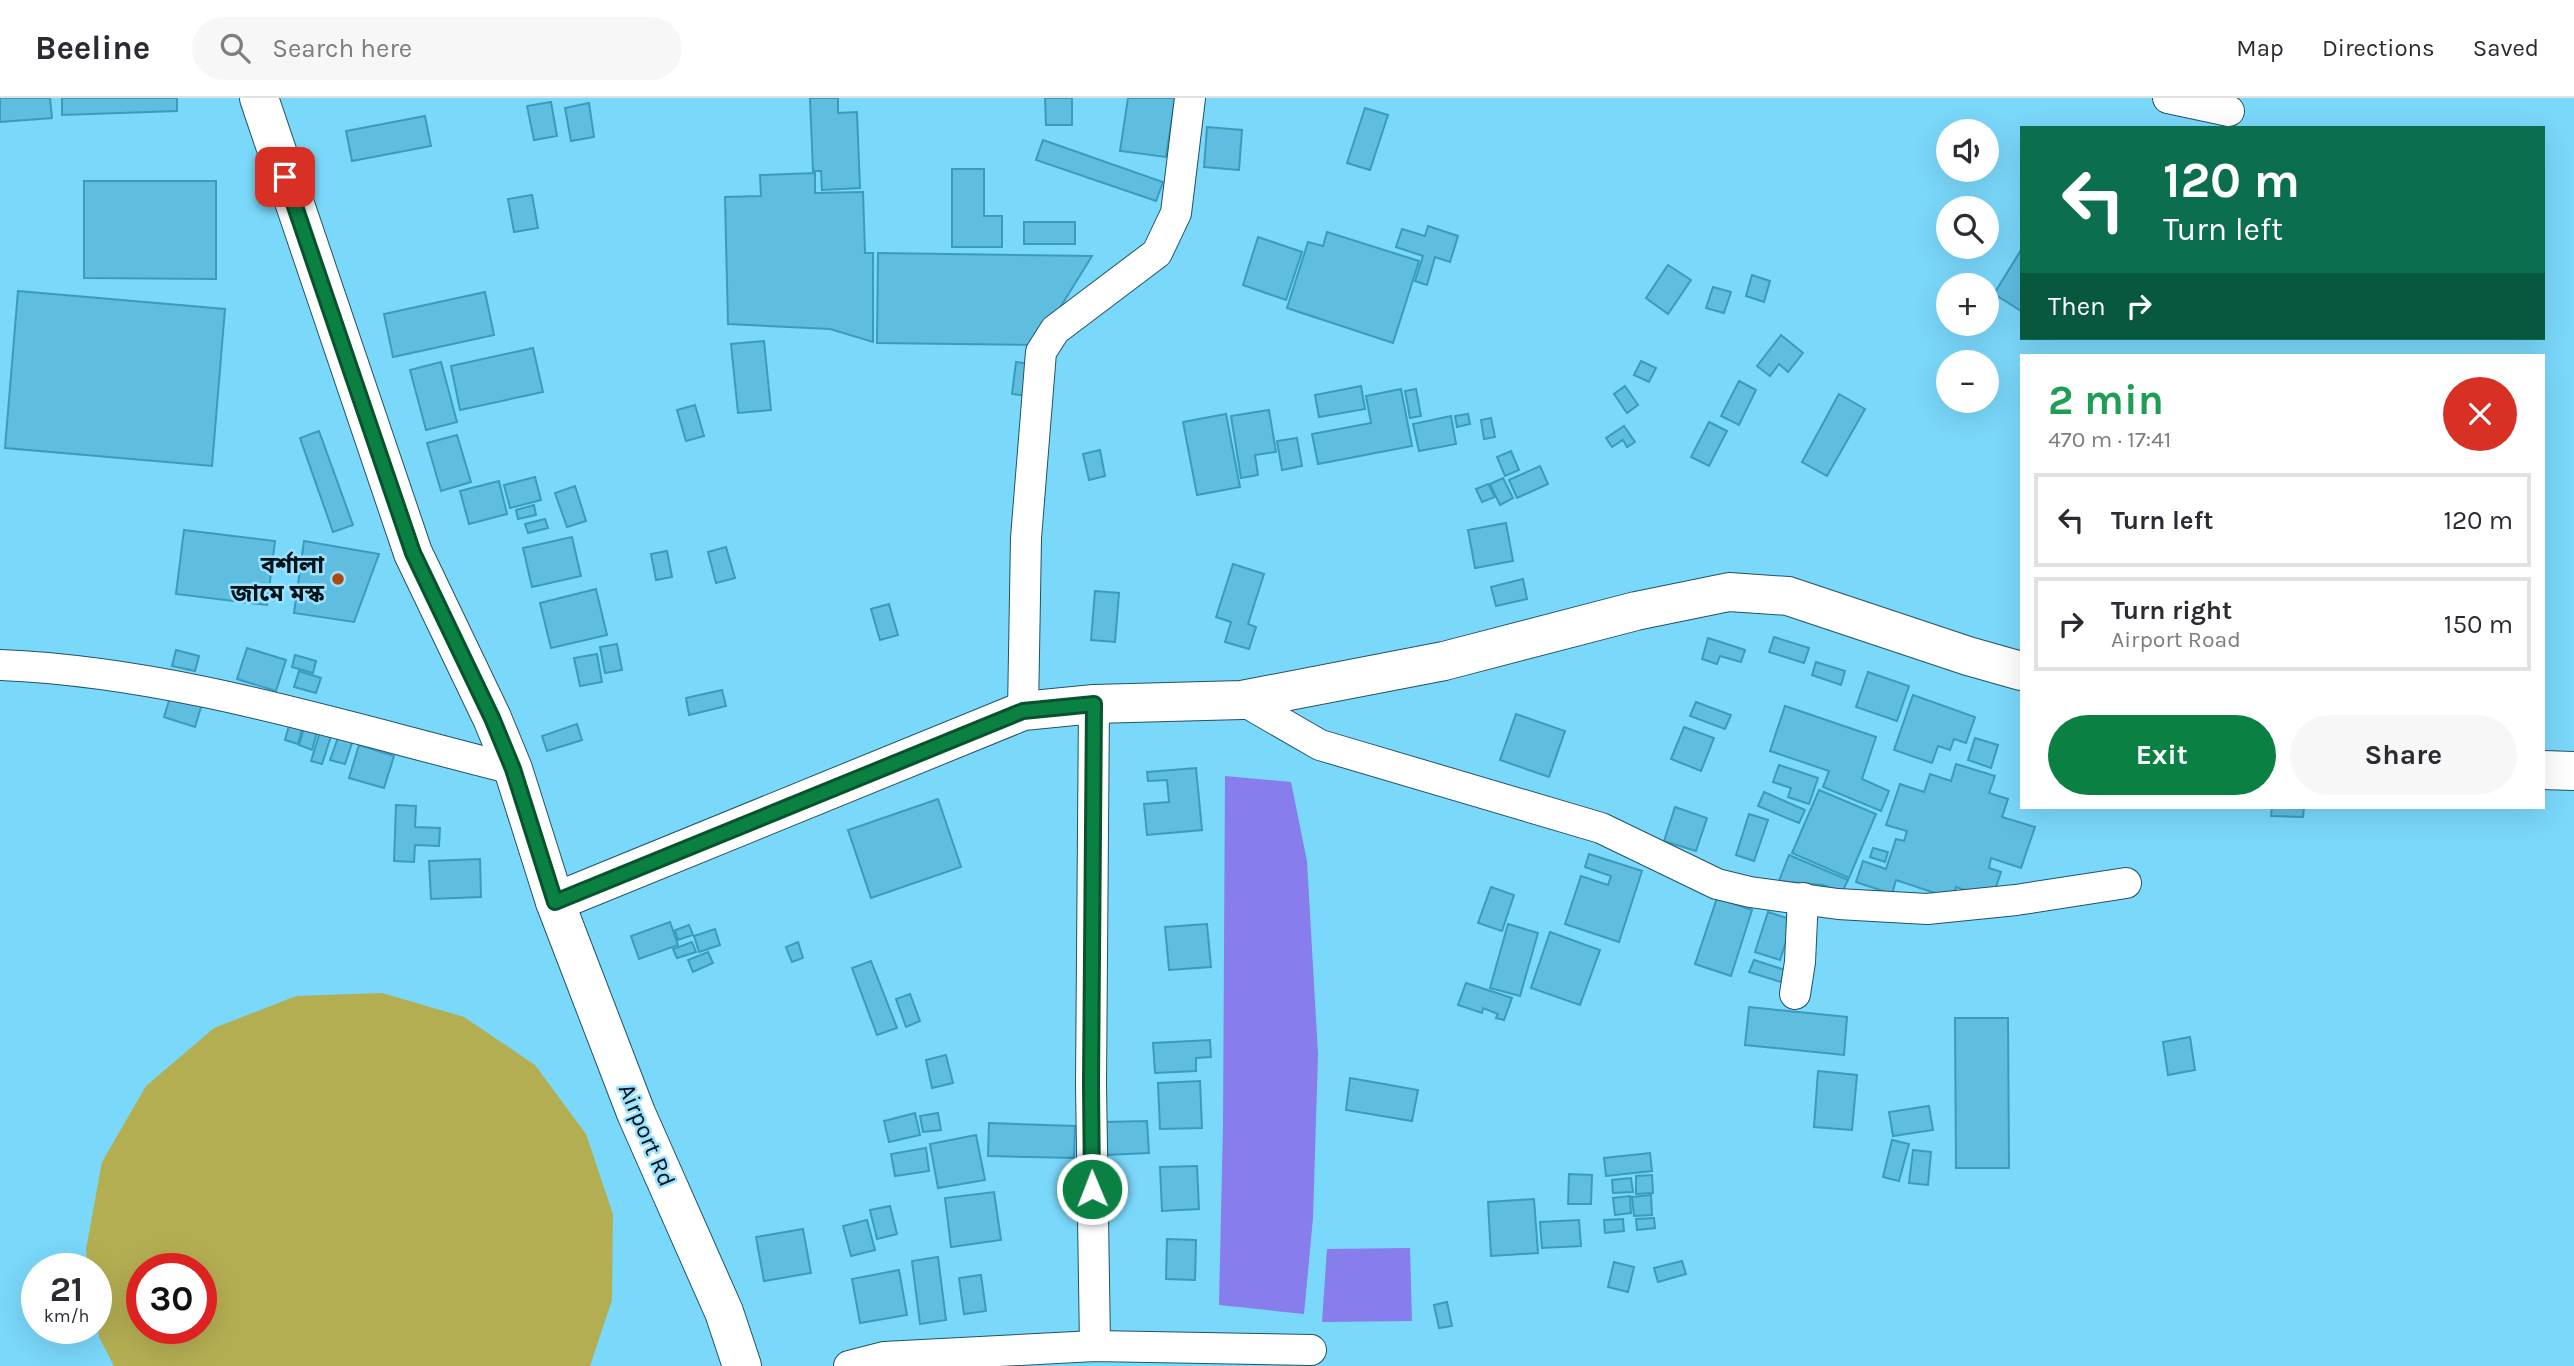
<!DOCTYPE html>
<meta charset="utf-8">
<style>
body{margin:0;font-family:Karla,"Noto Sans Bengali",sans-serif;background:#f7f7f7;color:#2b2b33;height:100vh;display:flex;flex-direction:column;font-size:26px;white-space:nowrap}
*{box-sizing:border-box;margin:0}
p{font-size:23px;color:#7c7c81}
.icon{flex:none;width:38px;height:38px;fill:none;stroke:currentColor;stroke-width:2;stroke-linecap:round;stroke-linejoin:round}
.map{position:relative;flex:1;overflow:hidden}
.panel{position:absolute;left:2020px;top:256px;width:525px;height:455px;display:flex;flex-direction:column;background:#fff;border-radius:0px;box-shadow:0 7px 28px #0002}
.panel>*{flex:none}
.top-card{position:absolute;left:2020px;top:28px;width:525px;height:214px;border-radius:0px;box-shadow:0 7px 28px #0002;background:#0b6e4f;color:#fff;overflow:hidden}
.tools{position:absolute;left:1936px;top:21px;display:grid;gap:14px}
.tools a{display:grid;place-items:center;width:63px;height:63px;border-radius:50%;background:#fff;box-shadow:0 7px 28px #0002;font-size:35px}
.speed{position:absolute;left:21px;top:1155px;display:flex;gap:14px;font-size:35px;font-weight:700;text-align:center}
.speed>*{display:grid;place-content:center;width:91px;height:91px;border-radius:50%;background:#fff;box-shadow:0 7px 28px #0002;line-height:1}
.speed small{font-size:18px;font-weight:400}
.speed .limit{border:10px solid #d22;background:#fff;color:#111}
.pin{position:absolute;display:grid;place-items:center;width:60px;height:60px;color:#fff;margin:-30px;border-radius:14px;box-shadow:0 4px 10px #0006}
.me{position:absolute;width:77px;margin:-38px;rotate:359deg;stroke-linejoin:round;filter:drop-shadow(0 0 5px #0008)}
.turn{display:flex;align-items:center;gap:24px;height:147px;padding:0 28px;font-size:32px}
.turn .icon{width:91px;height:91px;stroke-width:2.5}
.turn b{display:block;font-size:49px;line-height:60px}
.then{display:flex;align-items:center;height:66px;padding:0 28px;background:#0003;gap:14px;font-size:26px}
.round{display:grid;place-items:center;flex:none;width:74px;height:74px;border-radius:37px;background:#f7f7f7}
.summary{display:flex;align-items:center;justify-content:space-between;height:119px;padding:0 28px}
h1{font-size:42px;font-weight:700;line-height:52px;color:#1e9e55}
.primary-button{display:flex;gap:14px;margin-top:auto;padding:14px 28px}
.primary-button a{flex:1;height:80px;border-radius:42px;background:#0b8043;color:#fff;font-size:28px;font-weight:700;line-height:80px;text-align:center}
.primary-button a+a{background:#f7f7f7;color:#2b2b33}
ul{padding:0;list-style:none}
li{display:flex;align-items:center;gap:21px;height:94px;margin:0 14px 10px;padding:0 14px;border:4px solid #e1e1e2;border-radius:0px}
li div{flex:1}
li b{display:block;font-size:26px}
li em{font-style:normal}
header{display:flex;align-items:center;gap:42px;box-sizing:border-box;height:98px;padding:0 35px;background:#fff;border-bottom:2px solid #e1e1e2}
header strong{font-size:33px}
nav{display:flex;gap:38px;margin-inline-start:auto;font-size:24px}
.search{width:490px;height:63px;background:#f7f7f7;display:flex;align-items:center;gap:18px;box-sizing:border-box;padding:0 24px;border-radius:38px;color:#7c7c81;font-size:26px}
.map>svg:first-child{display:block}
</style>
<header>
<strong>Beeline</strong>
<div class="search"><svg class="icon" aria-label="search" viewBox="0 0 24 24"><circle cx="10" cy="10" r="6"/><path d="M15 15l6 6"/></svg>Search here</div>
<nav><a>Map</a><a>Directions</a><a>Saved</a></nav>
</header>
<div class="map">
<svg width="2574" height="1268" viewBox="0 0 2574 1268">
<rect width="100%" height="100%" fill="#7ad8fb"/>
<path fill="#b4ae53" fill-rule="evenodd" d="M382,895L464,919L535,967L586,1036L613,1116L612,1202L590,1268H114L99,1239L96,1171H88L86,1151L102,1064L146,988L214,930L296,898ZM142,1171H201V1230H142Z"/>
<g fill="#877ded">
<polygon points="1225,678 1291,684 1307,763 1318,956 1313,1120 1304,1216 1219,1207 1223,1027"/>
<polygon points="1410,1150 1412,1223 1322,1224 1327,1151"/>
</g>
<g fill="#5fbde0" stroke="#3a9bbd" stroke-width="2">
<polygon points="0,0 50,0 52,20 0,24"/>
<polygon points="62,0 177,0 177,13 62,17"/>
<polygon points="810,0 838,0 838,15 857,14 860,90 822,92 821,73 813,73"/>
<polygon points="1045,0 1072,0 1072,27 1046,27"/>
<polygon points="1128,0 1175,0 1166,59 1120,53"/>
<polygon points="551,4 557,38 534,42 527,8"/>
<polygon points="589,5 594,39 571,43 565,10"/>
<polygon points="1365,10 1388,17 1370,72 1347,65"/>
<polygon points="425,18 431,48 352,63 346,33"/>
<polygon points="1207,29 1242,32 1239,72 1204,69"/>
<polygon points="1043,42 1163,84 1156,103 1036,62"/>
<polygon points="952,71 984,71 984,118 1002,118 1002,149 952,149"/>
<polygon points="815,75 815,95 863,94 865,155 873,155 873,244 830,231 728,226 725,99 761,98 760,77"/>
<polygon points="84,83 216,83 216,181 84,180"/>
<polygon points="532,97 538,130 514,134 508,101"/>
<rect x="1024" y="124" width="51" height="22"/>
<polygon points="1428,128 1458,138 1450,164 1435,159 1427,187 1415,183 1423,158 1396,149 1402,131 1425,138"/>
<polygon points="1327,134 1419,163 1393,245 1287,210 1308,144 1323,148"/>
<polygon points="1258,139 1302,154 1286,202 1243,187"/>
<polygon points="2021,152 2021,213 1994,196"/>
<polygon points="878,155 1092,158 1037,247 877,245"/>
<polygon points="1668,167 1691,182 1668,216 1646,200"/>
<polygon points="1752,177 1770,183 1764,204 1746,198"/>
<polygon points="1713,189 1731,194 1724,215 1706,210"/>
<polygon points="18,193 225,211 212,368 5,350"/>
<polygon points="485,194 494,237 393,259 384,216"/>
<polygon points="1781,237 1803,255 1788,274 1779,266 1770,278 1757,268"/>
<polygon points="764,243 771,312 738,315 731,246"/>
<polygon points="533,250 543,294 460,312 451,268"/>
<polygon points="1641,263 1656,270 1649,284 1634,277"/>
<polygon points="441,264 457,324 426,332 410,272"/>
<polygon points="1016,264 1032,266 1028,298 1012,296"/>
<polygon points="1739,283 1756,292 1739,327 1721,318"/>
<polygon points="1361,288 1365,311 1319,319 1315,297"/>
<polygon points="1625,288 1638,307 1627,315 1614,296"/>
<polygon points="1401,291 1412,348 1318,366 1312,336 1371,325 1366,298"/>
<polygon points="1416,291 1421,318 1410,320 1405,293"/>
<polygon points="1839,296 1865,311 1827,378 1802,364"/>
<polygon points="695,307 704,338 686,343 677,312"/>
<polygon points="1269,312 1276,354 1255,357 1258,377 1241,380 1231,318"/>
<polygon points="1226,316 1240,389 1197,397 1183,324"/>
<polygon points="1468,316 1470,326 1457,329 1455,318"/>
<polygon points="1451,318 1456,346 1419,353 1413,326"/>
<polygon points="1491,320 1495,339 1484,341 1481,322"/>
<polygon points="1709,324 1727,333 1709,368 1691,359"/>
<polygon points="1624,328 1635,344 1627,349 1623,342 1612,349 1606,340"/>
<polygon points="319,333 353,427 333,434 300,340"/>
<polygon points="457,337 471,384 441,393 427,345"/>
<polygon points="1297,340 1302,368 1282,372 1277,343"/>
<polygon points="1100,352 1105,378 1089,382 1083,356"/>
<polygon points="1511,353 1519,372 1505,378 1497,359"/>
<polygon points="1540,368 1548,386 1517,400 1509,382"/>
<polygon points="535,379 541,402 510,410 504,387"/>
<polygon points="1503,380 1513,400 1500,407 1490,386"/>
<polygon points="499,383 507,416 469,426 460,393"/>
<polygon points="1488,386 1495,399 1482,404 1476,391"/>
<polygon points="575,388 586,423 567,429 555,395"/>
<polygon points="534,407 536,417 518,421 516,412"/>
<polygon points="545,421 548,430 528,435 525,426"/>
<polygon points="1506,425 1513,463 1475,470 1468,432"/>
<polygon points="184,432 275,443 267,507 176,496"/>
<polygon points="572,439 581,478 532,489 523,450"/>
<polygon points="304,443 379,456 354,524 294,515"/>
<polygon points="726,449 735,480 716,485 708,454"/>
<polygon points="667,453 672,479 656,482 651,456"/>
<polygon points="1233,466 1264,476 1248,526 1256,529 1249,551 1225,544 1231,524 1216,519"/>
<polygon points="1523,481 1527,501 1496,508 1491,489"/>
<polygon points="596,491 607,537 551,550 540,505"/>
<polygon points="1095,493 1119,495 1115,544 1091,542"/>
<polygon points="889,506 898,537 880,542 871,511"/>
<polygon points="1774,539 1809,550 1804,565 1769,554"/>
<polygon points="1708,540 1745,552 1741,564 1720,558 1717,566 1702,561"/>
<polygon points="617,546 622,572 605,575 600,549"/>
<polygon points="247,550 286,562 276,593 237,581"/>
<polygon points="176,552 199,558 195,573 172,568"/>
<polygon points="597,556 602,584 580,588 574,560"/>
<polygon points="295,557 316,563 313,575 292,569"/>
<polygon points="1816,564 1845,573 1841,587 1812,577"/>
<polygon points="299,573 321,580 316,595 294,589"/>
<polygon points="1868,574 1909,588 1897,623 1856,609"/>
<polygon points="722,592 726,608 689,617 686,600"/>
<polygon points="171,596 202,606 195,629 164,619"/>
<polygon points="1913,597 1975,619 1966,645 1954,641 1950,652 1938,648 1932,665 1894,652"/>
<polygon points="1696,604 1731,617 1725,631 1690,618"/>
<polygon points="1785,608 1876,639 1862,681 1889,693 1881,713 1823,689 1829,673 1770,653"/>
<polygon points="1516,616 1565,633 1549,679 1500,662"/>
<polygon points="291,620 304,624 298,646 285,642"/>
<polygon points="577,626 582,642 547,653 542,638"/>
<polygon points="305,627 318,631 312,652 299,647"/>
<polygon points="322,628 333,632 322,666 311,663"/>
<polygon points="1684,629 1714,640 1701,673 1671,661"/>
<polygon points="340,634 354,639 345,666 330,662"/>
<polygon points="1975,640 1998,647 1991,670 1968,662"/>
<polygon points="359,647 394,658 384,690 349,680"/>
<polygon points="1956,666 1995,678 1989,695 2008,701 2002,719 2035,729 2021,770 1991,760 1989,770 2001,774 1992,801 1956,789 1953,801 1896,782 1892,796 1856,784 1863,763 1886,771 1896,741 1904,743 1907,733 1886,727 1900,686 1924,694 1930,676 1951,683"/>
<polygon points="1779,667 1818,680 1809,706 1788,699 1791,690 1773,684"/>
<polygon points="1196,670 1202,732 1147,737 1144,706 1169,704 1167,682 1148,683 1147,674"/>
<polygon points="1819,692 1876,716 1849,780 1792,755"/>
<polygon points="1764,694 1805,712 1799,725 1758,708"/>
<polygon points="938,701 961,769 871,800 848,732"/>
<polygon points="396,707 416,708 415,729 440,730 439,748 415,747 414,764 394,763"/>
<polygon points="1675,709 1707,720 1696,753 1664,743"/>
<polygon points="2272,709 2304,709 2303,719 2271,718"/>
<polygon points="1749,716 1768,722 1754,763 1736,757"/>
<polygon points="1873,750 1888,754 1885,764 1870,759"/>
<polygon points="1589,756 1642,773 1619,844 1565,826 1581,778 1608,787 1611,778 1585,769"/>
<polygon points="1789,757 1848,782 1842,794 1823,787 1779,783"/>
<polygon points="480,761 481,799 431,801 429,763"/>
<polygon points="1491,789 1514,797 1502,833 1478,825"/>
<polygon points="1717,800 1752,812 1731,878 1695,866"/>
<polygon points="1768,814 1793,822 1780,862 1755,854"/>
<polygon points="670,824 678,847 639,861 631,838"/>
<polygon points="1207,826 1211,869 1169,872 1165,829"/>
<polygon points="1508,826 1538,835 1520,898 1490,890"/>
<polygon points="689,827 693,837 678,842 675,832"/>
<polygon points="715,831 720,847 699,854 694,838"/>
<polygon points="1550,834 1600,852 1580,907 1531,890"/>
<polygon points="692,844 696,854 677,860 673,851"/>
<polygon points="798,844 803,860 792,864 786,849"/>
<polygon points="708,854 713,865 693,874 688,862"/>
<polygon points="1754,862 1785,872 1781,884 1749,874"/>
<polygon points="871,863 897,930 877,937 852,870"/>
<polygon points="1466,885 1512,900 1504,922 1496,920 1498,916 1483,910 1482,915 1458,907"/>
<polygon points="910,896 920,923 906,929 896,901"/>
<polygon points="1749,909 1847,919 1844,957 1745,947"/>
<polygon points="1955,920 2008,920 2009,1070 1956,1070"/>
<polygon points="2190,939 2195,972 2168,977 2163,944"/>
<polygon points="1210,942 1211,959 1196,960 1196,973 1155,975 1153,945"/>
<polygon points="946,957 953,985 932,990 926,962"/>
<polygon points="1818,973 1857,977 1852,1032 1814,1029"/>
<polygon points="1350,980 1418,992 1412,1023 1346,1012"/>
<polygon points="1200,983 1202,1030 1160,1031 1158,985"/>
<polygon points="1929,1008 1933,1032 1893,1038 1889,1014"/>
<polygon points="915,1015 920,1037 889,1044 884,1023"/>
<polygon points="938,1015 941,1032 923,1034 920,1018"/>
<polygon points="1147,1023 1149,1055 1107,1057 1105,1024"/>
<polygon points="989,1025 1075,1028 1074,1060 988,1058"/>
<polygon points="976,1037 985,1082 938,1090 930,1046"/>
<polygon points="1892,1042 1909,1046 1899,1083 1883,1079"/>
<polygon points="926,1050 929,1073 895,1078 891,1056"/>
<polygon points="1913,1052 1931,1054 1928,1087 1909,1085"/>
<polygon points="1650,1055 1652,1073 1606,1078 1604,1060"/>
<polygon points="1197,1068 1199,1111 1162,1113 1160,1069"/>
<polygon points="1569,1076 1592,1077 1591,1106 1568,1106"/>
<polygon points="1652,1077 1653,1095 1636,1096 1636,1078"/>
<polygon points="1631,1080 1633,1094 1613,1095 1612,1082"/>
<polygon points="994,1094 1001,1142 951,1149 945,1100"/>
<polygon points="1651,1097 1652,1117 1634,1118 1632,1099"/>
<polygon points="1630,1098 1631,1115 1615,1117 1613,1100"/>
<polygon points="1534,1101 1538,1155 1491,1158 1488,1104"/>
<polygon points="890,1108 897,1136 877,1141 870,1112"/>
<polygon points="1654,1120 1655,1130 1637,1132 1636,1121"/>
<polygon points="1623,1121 1624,1133 1605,1135 1604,1122"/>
<polygon points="867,1122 875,1152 851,1158 843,1128"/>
<polygon points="1579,1122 1581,1148 1542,1150 1540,1124"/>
<polygon points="803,1131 811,1175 764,1183 756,1139"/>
<polygon points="1167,1141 1196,1142 1195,1182 1166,1181"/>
<polygon points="938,1159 946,1222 920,1226 912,1163"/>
<polygon points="1682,1163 1686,1176 1658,1184 1654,1170"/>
<polygon points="1614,1164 1634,1169 1628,1194 1608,1189"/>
<polygon points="899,1172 907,1217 860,1225 852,1181"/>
<polygon points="981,1177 986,1213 964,1216 959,1180"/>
<polygon points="1447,1204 1452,1228 1439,1230 1434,1207"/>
</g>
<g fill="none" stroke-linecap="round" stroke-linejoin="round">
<g stroke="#205365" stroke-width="32">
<g id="street">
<polyline points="2168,0 2229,13"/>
<path d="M0,567C175,574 344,629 513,671"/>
<polyline points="1242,602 1320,647 1601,730 1717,786 1750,794 1838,806 1927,811 2016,802 2126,785"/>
<polyline points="1094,606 1091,986 1095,1248"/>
<polyline points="1023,613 1026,440 1041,254 1055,232 1157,155 1176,115 1190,0"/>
<polyline points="1795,896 1800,864 1803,800"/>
<polyline points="849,1268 884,1259 1095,1248 1311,1252"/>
</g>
</g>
<g stroke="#205365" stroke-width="40">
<polyline id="secondary" points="259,0 413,455 492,620 513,671 555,804 636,1015 724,1214 742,1268"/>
</g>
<g stroke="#205365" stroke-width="40">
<g id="highway">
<polyline points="2543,672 2574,673"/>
<polyline points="555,804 1023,613 1094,606 1242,602 1444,563 1636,513 1729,494 1788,498 1968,558 2021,573"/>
</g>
</g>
<use href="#street" stroke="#fff" stroke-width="30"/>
<use href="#secondary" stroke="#fff" stroke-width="38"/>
<use href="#highway" stroke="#fff" stroke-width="38"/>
</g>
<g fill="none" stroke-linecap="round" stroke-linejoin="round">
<g stroke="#07532c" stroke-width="18">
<polyline id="route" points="285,79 413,455 492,620 513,671 555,804 1023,613 1094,606 1091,986 1092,1091"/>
</g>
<use href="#route" stroke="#0b8043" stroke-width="12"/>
</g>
<circle fill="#ac490e" stroke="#9be2ff" stroke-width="2.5" cx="338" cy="481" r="7"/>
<g text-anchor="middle" stroke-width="5" stroke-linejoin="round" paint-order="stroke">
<g font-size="24" font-weight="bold" fill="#011219" stroke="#9be2ff" text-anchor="end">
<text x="324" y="475">বর্শালা<tspan x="324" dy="28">জামে মস্ক</tspan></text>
</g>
<g font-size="24" fill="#011219" stroke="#9be2ff">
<text transform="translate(647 1037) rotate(67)" y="8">Airport Rd</text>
</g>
</g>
</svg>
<div class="tools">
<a><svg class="icon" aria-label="sound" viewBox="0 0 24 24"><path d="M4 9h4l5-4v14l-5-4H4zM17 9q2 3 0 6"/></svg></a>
<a><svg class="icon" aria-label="search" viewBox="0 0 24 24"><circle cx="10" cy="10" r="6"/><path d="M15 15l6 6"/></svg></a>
<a>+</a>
<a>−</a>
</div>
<div class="speed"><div>21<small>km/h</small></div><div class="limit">30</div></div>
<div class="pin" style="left:285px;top:79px;background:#d93025"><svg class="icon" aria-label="arrive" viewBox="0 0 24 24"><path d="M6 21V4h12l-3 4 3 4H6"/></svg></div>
<svg class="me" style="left:1092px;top:1091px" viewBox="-20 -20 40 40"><circle r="17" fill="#0b8043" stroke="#fff" stroke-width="3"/><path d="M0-11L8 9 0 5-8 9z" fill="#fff"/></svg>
<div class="top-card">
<div class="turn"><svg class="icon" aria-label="left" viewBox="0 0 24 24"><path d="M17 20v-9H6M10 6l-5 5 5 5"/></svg><div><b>120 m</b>Turn left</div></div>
<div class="then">Then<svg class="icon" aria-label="right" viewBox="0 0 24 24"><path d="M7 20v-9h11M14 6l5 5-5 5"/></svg></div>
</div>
<section class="panel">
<div class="summary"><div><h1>2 min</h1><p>470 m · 17:41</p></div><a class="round" style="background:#d93025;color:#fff"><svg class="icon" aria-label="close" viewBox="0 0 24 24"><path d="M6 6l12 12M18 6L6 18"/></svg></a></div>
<ul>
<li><svg class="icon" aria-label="left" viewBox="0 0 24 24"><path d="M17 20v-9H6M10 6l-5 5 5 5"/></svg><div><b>Turn left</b></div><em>120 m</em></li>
<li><svg class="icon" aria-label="right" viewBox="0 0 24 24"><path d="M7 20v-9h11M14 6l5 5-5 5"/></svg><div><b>Turn right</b><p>Airport Road</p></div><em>150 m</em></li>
</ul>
<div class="primary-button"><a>Exit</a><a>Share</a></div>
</section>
</div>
